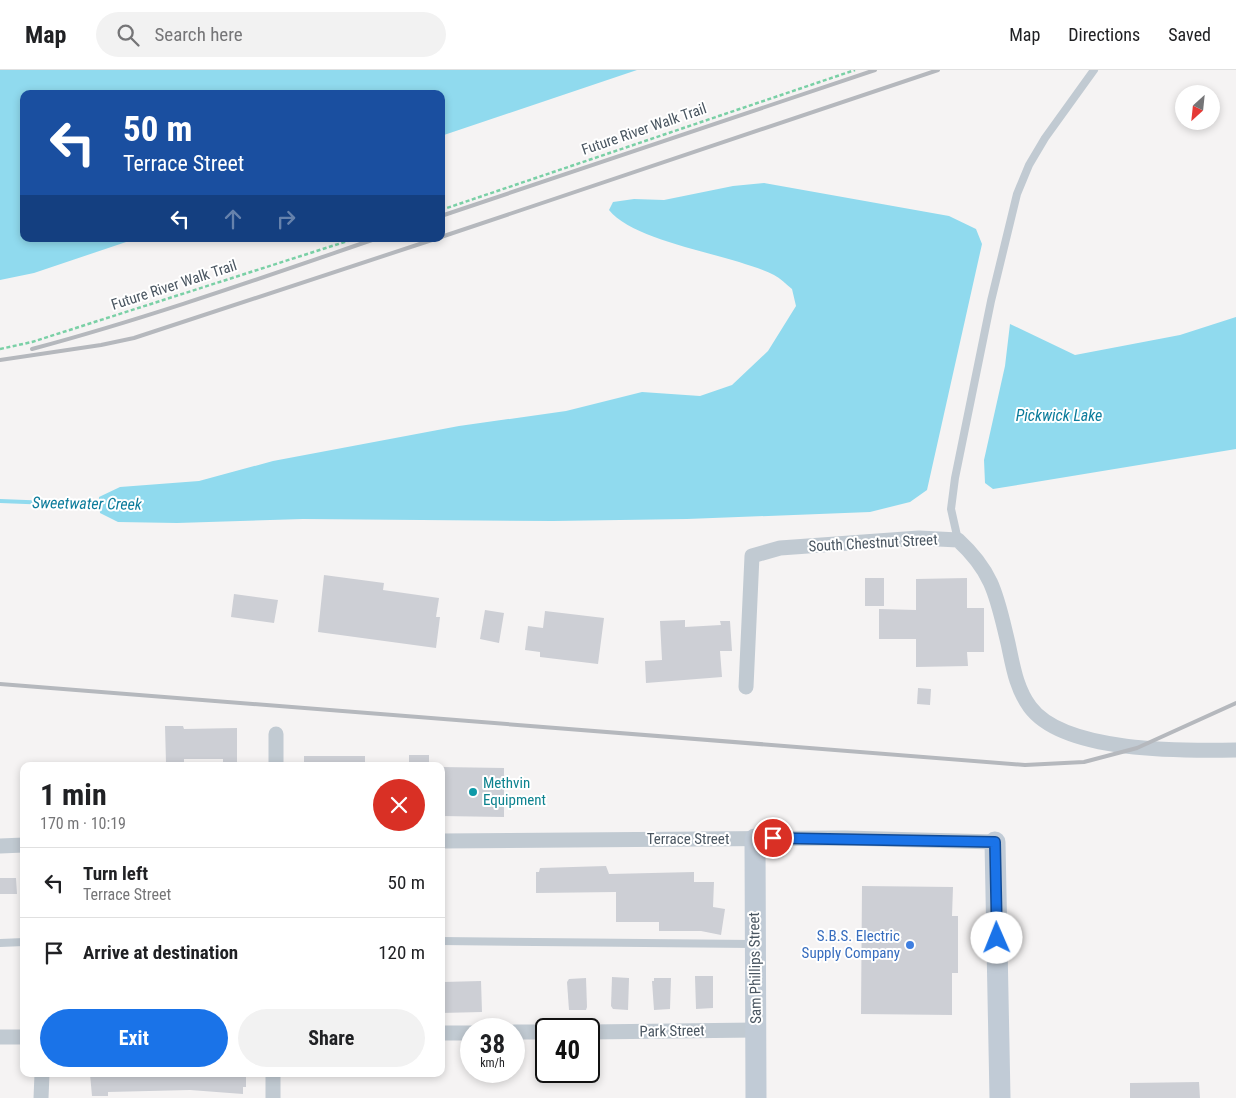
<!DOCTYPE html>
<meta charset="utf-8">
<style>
body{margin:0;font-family:"Roboto Condensed",sans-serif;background:#f2f2f2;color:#202124;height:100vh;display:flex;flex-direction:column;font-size:19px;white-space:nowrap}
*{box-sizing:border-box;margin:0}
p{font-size:16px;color:#757577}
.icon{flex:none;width:28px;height:28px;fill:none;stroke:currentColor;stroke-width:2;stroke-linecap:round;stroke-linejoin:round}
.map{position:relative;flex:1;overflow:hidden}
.sheet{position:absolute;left:20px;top:692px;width:425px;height:315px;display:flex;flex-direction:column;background:#fff;border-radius:10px;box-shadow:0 2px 8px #0003}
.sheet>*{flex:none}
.banner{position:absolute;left:20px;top:20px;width:425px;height:152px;border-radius:10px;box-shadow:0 2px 8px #0003;background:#1a4fa0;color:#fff;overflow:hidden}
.needle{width:32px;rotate:207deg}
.controls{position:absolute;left:1175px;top:15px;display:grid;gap:10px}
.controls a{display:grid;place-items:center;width:45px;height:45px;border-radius:50%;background:#fff;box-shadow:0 2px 8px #0003;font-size:25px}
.speed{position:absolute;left:460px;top:948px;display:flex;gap:10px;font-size:25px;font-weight:700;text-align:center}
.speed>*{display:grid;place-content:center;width:65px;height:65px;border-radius:50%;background:#fff;box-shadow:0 2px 8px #0003;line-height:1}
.speed small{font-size:12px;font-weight:400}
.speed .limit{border:2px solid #111;border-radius:8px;background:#fff;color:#111}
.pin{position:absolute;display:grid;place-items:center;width:42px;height:42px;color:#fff;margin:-21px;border:2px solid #fff;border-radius:50%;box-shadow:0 1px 5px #0007}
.me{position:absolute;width:55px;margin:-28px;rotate:359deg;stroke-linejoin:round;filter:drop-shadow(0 0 4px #0008)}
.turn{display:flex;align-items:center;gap:18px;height:105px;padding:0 20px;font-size:22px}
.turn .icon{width:65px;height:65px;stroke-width:2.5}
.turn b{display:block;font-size:35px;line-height:42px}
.lanes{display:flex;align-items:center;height:48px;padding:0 20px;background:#0003;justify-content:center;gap:25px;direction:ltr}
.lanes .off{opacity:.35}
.round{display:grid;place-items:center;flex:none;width:52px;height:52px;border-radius:26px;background:#f2f2f2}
.head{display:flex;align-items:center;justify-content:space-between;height:85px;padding:0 20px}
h1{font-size:30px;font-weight:700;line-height:38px}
.action{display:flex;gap:10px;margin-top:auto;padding:10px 20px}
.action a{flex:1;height:58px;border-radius:30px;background:#1a73e8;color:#fff;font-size:20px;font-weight:700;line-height:58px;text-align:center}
.action a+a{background:#f2f2f2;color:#202124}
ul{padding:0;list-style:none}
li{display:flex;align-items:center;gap:15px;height:70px;padding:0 20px;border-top:1px solid #e0e0e0}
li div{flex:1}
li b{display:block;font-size:19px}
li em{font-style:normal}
header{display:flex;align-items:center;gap:30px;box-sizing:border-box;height:70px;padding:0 25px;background:#fff;border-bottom:1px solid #e0e0e0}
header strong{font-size:24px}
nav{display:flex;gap:28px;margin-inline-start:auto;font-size:18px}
.search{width:350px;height:45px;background:#f2f2f2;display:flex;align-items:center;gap:12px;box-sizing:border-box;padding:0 18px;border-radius:28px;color:#757577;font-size:19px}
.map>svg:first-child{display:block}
</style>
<header>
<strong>Map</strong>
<div class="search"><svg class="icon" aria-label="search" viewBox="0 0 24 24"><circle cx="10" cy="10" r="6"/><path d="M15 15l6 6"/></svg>Search here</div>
<nav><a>Map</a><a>Directions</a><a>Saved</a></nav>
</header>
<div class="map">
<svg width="1236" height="1028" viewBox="0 0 1236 1028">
<rect width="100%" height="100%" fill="#f5f3f3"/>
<g fill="#90daee">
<polygon points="0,0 637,0 441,66 441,24 24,24 24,169 135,169 34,203 0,210"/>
<path d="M764,113L949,146L976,159L982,174L927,420L910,432L870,442L687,449L553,451L303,449L177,453L118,452L100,443L99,427L120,417L199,411L273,391L459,356L566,341L642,322L700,326L732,315L768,281L796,236L792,219C786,214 780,208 774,205C732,184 635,173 609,140L613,132L634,129L664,130L733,116Z"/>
<polygon points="1236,247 1236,379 993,419 985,413 984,390 1005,296 1010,254 1075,285 1180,265"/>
</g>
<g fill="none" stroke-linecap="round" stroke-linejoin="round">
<polyline stroke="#90daee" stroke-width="4" points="0,431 103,435"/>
</g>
<g fill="#cdcfd5">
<polygon points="324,505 384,513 383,520 439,528 436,547 440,547 436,578 318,562"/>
<rect x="865" y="508" width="19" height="28"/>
<polygon points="967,508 967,538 984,538 984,582 967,582 968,596 916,597 916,569 879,569 879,539 916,540 916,509"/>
<polygon points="234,524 278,530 274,553 231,547"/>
<polygon points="485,540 504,543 499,573 480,569"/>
<polygon points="545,541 604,548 598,594 540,587 540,582 525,580 528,556 543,558"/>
<polygon points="685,550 685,557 721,555 720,551 730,551 732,581 720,581 722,607 646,613 645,591 662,590 660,551"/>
<polygon points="918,618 931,619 930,635 917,634"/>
<polygon points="165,656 183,656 184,659 237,658 237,696 223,696 223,689 184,689 184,693 166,693"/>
<rect x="409" y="685" width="20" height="11"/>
<rect x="304" y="686" width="61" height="10"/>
<polygon points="441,697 504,698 504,747 441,746"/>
<polygon points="606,796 609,804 694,802 694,812 714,812 713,837 725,839 721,865 701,861 659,861 659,852 616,852 616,822 536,823 536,802 539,802 540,798"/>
<polygon points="0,808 16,808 17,824 0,824"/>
<polygon points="862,816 953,817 952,846 958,846 958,903 952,903 952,945 861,944"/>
<polygon points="695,906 713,906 713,938 696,939"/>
<polygon points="612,907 629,908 628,940 613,939 611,936"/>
<polygon points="586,908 587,937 586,940 569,940 567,912 569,909"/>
<polygon points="654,908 671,908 670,939 654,940 652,911 654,911"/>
<polygon points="481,911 482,942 441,943 441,915 443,912"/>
<polygon points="90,1004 243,1004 246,1006 246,1017 243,1017 243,1024 190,1020 108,1022 108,1026 92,1026"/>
<polygon points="1199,1012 1200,1028 1130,1028 1130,1013"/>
</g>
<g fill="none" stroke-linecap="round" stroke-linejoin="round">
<g stroke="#7ad0a6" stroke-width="2.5" stroke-dasharray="4 2.5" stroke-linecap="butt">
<polyline points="441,140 855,0"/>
<polyline points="0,279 32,272 354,169"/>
</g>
<g stroke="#c1cad2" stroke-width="8">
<polyline points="958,470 951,439 955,408 991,231 1017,124 1029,95 1045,68 1094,0"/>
<polyline points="441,871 753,874"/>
<polyline points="0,873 24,872"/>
</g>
<g stroke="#c1cad2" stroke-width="15">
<path d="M746,617L752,486L780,478L919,468L958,470C994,503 997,528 1008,573C1013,596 1016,618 1030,637C1064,683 1183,681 1236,680"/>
<polyline points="276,696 276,664"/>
<polyline points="441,771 845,768 995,772"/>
<polyline points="0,776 24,775"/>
<polyline points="514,962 546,962"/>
<polyline points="589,962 756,960"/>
<polyline points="441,963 471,963"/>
<polyline points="0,967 24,967"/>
<polyline points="273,1004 273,1028"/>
<polyline points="41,1028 42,1004"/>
</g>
<g stroke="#c1cbd6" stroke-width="21">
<polyline points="755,769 756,1028"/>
<polyline points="995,772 1000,1028"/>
</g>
<g stroke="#b5b8bd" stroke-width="4">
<polyline points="441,146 875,0"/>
<polyline points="441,167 938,0"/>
<path d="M32,279C148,248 261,208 375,169"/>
<polyline points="0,290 101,275 134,268 435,169"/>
<polyline points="0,614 1025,695 1084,692 1137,678 1236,633"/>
</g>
</g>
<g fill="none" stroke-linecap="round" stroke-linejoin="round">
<g stroke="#114b97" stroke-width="12">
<polyline id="route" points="773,768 995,772 997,868"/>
</g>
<use href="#route" stroke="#1a73e8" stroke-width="9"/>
</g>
<circle fill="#0f9aa8" stroke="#fff" stroke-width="2" cx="473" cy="722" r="5"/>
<circle fill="#3f7fe0" stroke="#fff" stroke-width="2" cx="910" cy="875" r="5"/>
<g text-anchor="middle" stroke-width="4" stroke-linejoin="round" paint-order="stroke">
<g font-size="15" fill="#4a5661" stroke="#fff">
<text transform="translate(644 59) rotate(-19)" y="5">Future River Walk Trail</text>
<text transform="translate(174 215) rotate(-18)" y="5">Future River Walk Trail</text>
<text transform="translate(873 473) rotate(-3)" y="5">South Chestnut Street</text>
<text x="688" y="774">Terrace Street</text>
<text transform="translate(755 898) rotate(-91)" y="5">Sam Phillips Street</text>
<text transform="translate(672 961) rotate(-1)" y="5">Park Street</text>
</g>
<g font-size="15" fill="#0d838f" stroke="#fff" text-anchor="start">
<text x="483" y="718">Methvin<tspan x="483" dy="17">Equipment</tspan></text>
</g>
<g font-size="15" fill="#366cbe" stroke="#fff" text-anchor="end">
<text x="900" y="871">S.B.S. Electric<tspan x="900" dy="17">Supply Company</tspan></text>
</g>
<g font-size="16" font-style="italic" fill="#0c7c9b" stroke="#fff">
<text x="1059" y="351">Pickwick Lake</text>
<text transform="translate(87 433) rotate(1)" y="6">Sweetwater Creek</text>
</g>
</g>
</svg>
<div class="controls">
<a><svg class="needle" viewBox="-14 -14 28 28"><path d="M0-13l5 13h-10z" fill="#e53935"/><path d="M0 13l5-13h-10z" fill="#757577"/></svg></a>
</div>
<div class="speed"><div>38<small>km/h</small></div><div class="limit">40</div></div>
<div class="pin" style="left:773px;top:768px;background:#d93025"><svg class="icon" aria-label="arrive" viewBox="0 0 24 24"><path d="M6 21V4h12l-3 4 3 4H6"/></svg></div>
<svg class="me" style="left:997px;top:868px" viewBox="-20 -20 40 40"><circle r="19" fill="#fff"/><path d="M0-13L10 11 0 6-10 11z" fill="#1a73e8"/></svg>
<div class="banner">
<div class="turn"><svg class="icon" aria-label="left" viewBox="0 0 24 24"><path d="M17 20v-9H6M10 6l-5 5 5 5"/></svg><div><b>50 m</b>Terrace Street</div></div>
<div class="lanes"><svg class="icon" aria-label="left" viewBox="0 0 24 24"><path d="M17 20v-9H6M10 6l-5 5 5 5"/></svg><svg class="icon off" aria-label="ahead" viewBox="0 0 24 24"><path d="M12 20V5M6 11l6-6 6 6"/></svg><svg class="icon off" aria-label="right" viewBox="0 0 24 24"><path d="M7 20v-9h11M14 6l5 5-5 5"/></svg></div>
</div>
<section class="sheet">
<div class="head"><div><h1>1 min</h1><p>170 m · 10:19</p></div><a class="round" style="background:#d93025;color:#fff"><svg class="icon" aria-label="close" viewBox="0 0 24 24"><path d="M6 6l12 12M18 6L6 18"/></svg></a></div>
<ul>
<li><svg class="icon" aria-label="left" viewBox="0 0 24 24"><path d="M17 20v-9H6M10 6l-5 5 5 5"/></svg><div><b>Turn left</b><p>Terrace Street</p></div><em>50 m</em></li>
<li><svg class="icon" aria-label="arrive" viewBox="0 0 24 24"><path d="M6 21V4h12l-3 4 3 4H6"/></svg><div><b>Arrive at destination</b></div><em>120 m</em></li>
</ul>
<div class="action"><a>Exit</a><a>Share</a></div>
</section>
</div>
